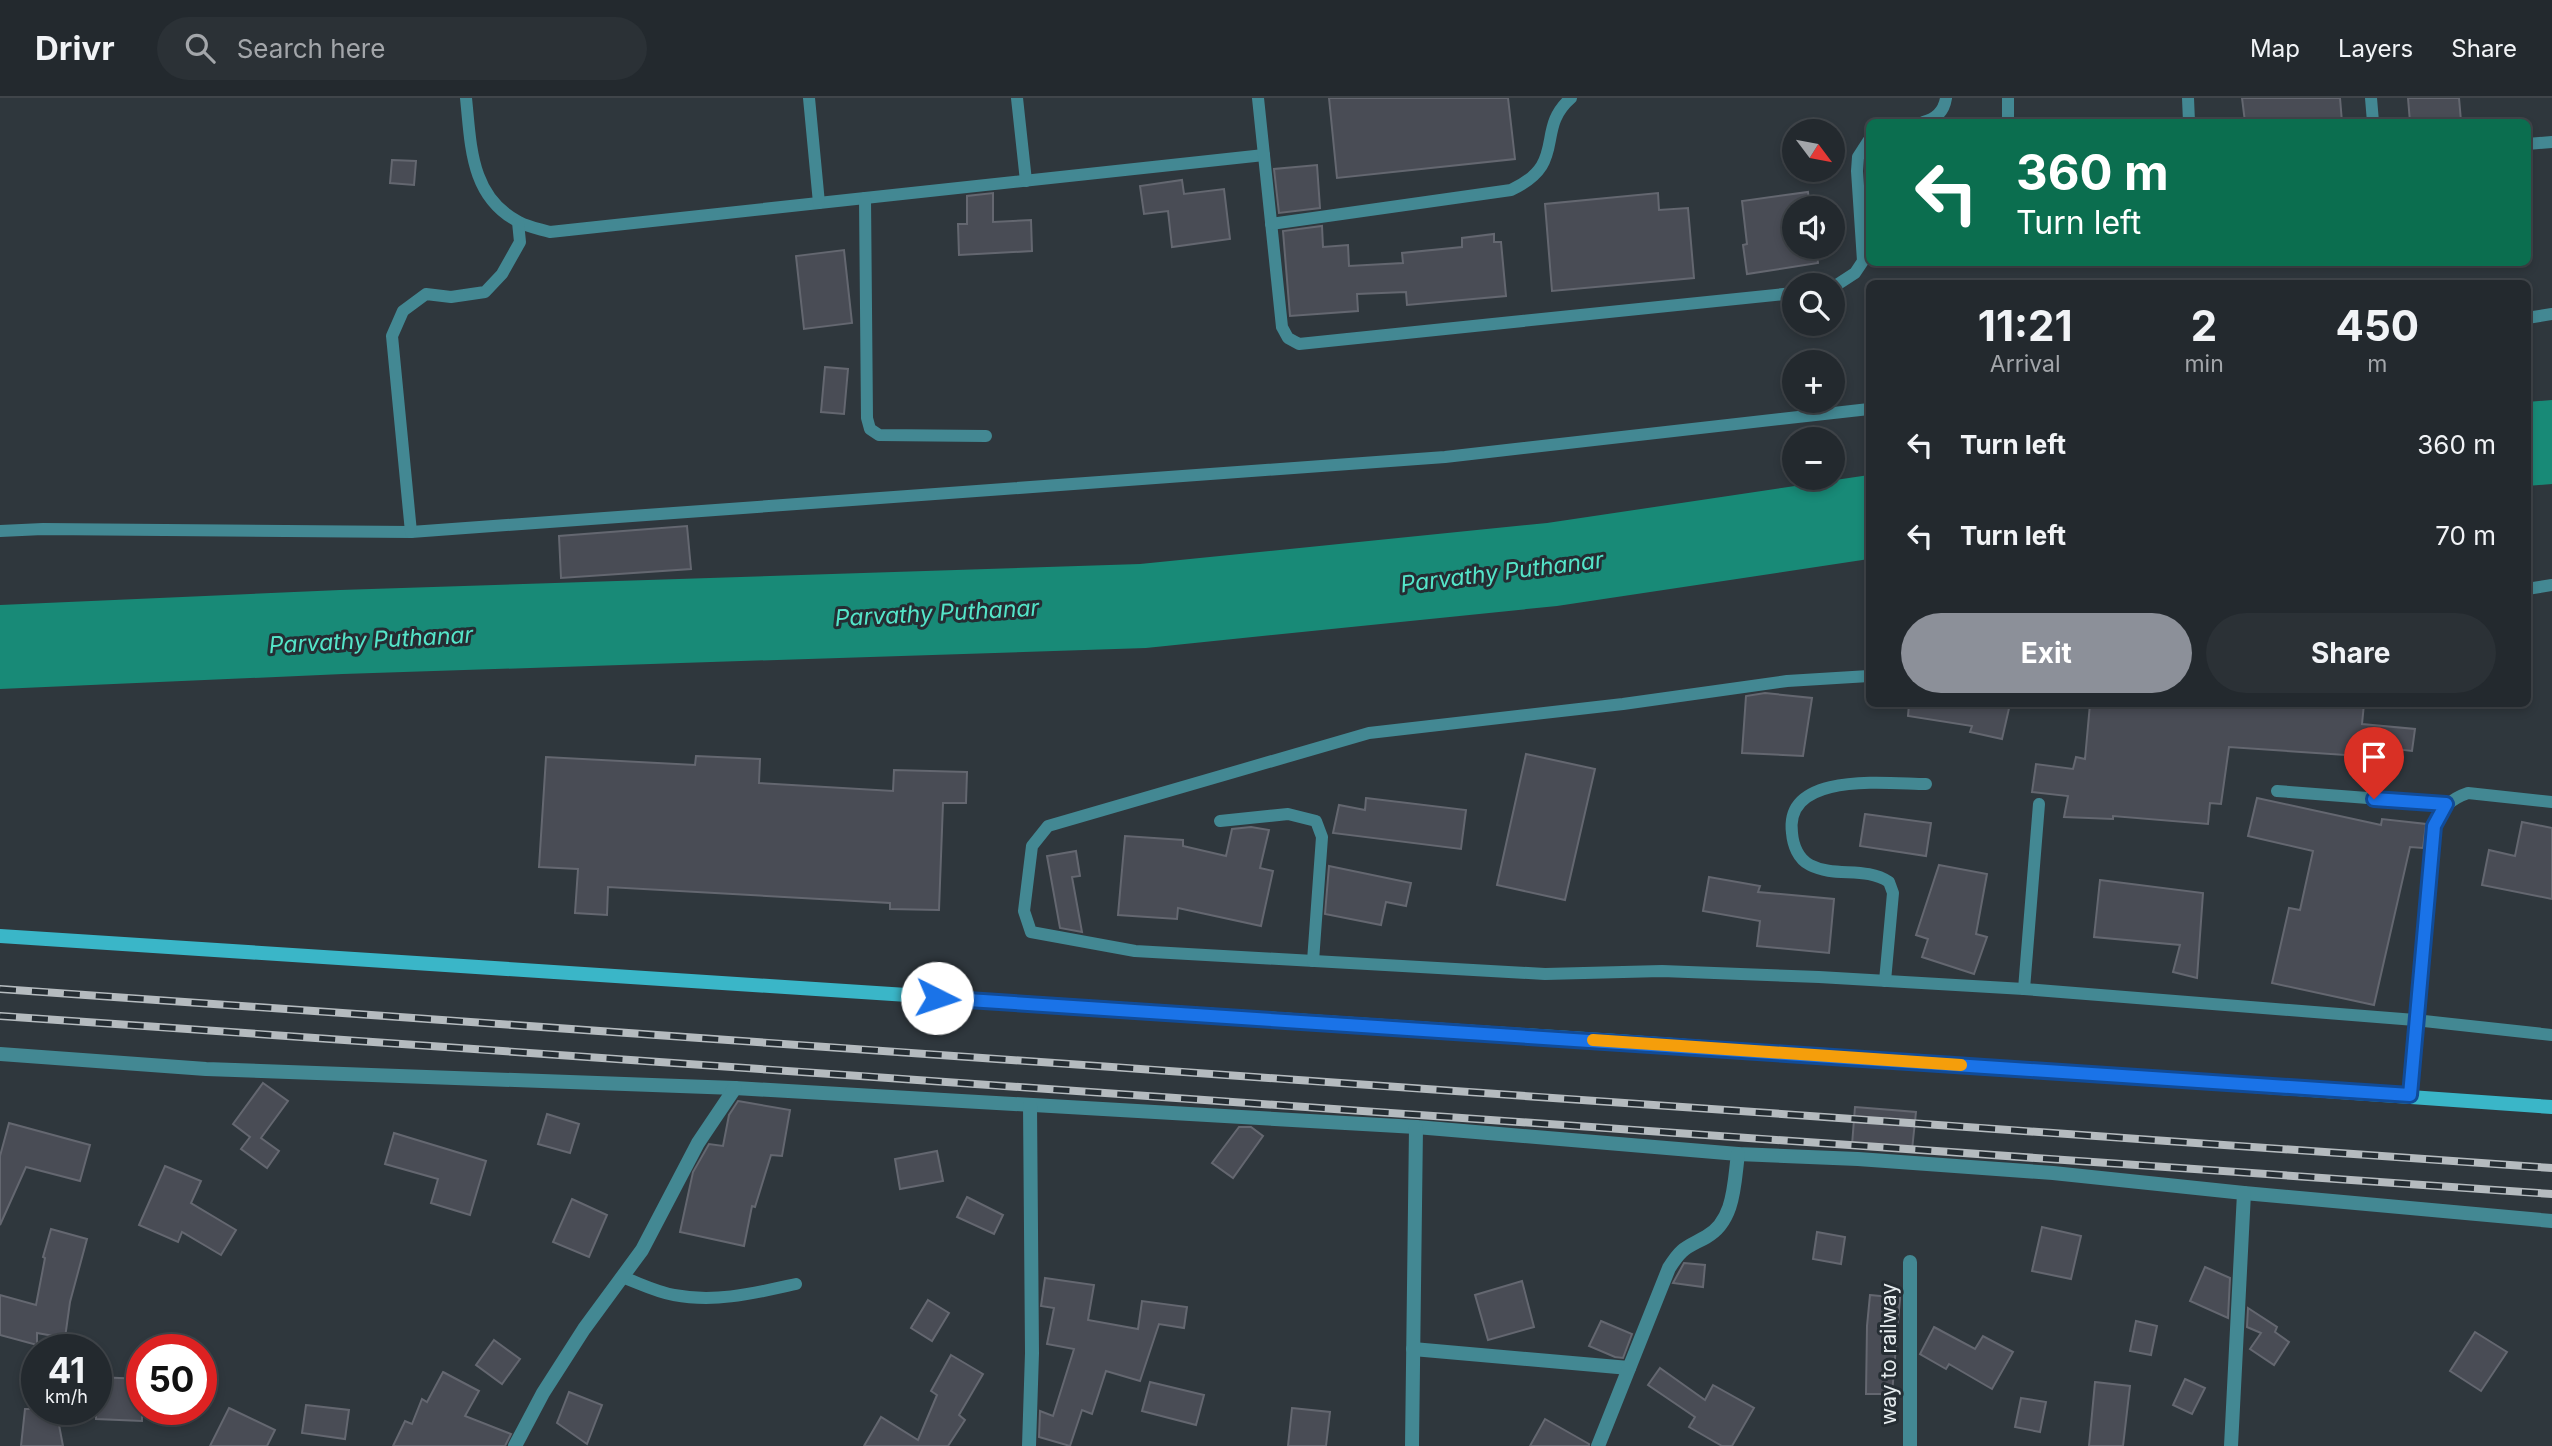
<!DOCTYPE html>
<meta charset="utf-8">
<style>
body{margin:0;font-family:Inter,sans-serif;background:#2b3136;color:#f1f3f6;height:100vh;display:flex;flex-direction:column;font-size:26px;white-space:nowrap}
*{box-sizing:border-box;margin:0}
p{font-size:23px;color:#a3a6aa}
.icon{flex:none;width:38px;height:38px;fill:none;stroke:currentColor;stroke-width:2;stroke-linecap:round;stroke-linejoin:round}
.map{position:relative;flex:1;overflow:hidden}
.drawer{position:absolute;left:1866px;top:182px;width:665px;height:427px;display:flex;flex-direction:column;background:#23292e;border-radius:10px;box-shadow:0 4px 10px #0003,0 0 0 2px #40454a}
.drawer>*{flex:none}
.top-card{position:absolute;left:1866px;top:21px;width:665px;height:147px;border-radius:10px;box-shadow:0 4px 10px #0003,0 0 0 2px #40454a;background:#0b6e4f;color:#fff;overflow:hidden}
.needle{width:46px;rotate:122deg}
.tools{position:absolute;left:1782px;top:21px;display:grid;gap:14px}
.tools a{display:grid;place-items:center;width:63px;height:63px;border-radius:50%;background:#23292e;box-shadow:0 4px 10px #0003,0 0 0 2px #40454a;font-size:35px}
.speed{position:absolute;left:21px;top:1236px;display:flex;gap:14px;font-size:35px;font-weight:700;text-align:center}
.speed>*{display:grid;place-content:center;width:91px;height:91px;border-radius:50%;background:#23292e;box-shadow:0 4px 10px #0003,0 0 0 2px #40454a;line-height:1}
.speed small{font-size:18px;font-weight:400}
.speed .limit{border:10px solid #d22;background:#fff;color:#111}
.pin{position:absolute;display:grid;place-items:center;width:60px;height:60px;color:#fff;margin:-72px -30px;border-radius:50% 50% 50% 0;rotate:-45deg;box-shadow:0 0 7px #0007}
.pin .icon{rotate:45deg}
.me{position:absolute;width:77px;margin:-38px;rotate:94deg;stroke-linejoin:round;filter:drop-shadow(0 0 5px #0008)}
.turn{display:flex;align-items:center;gap:24px;height:147px;padding:0 35px;font-size:32px}
.turn .icon{width:91px;height:91px;stroke-width:2.5}
.turn b{display:block;font-size:49px;line-height:60px}
.eta{display:flex;justify-content:space-evenly;align-items:center;height:119px;text-align:center}
.eta b{font-size:42px;font-weight:700;line-height:49px}
.action{display:flex;gap:14px;margin-top:auto;padding:14px 35px}
.action a{flex:1;height:80px;border-radius:42px;background:#8c9099;color:#fff;font-size:28px;font-weight:700;line-height:80px;text-align:center}
.action a+a{background:#2b3136;color:#f1f3f6}
ul{padding:0;list-style:none}
li{display:flex;align-items:center;gap:21px;height:91px;padding:0 35px}
li div{flex:1}
li b{display:block;font-size:26px}
li em{font-style:normal}
header{display:flex;align-items:center;gap:42px;box-sizing:border-box;height:98px;padding:0 35px;background:#23292e;border-bottom:2px solid #40454a}
header strong{font-size:33px}
nav{display:flex;gap:38px;margin-inline-start:auto;font-size:24px}
.search{width:490px;height:63px;background:#2b3136;display:flex;align-items:center;gap:18px;box-sizing:border-box;padding:0 24px;border-radius:38px;color:#a3a6aa;font-size:26px}
.map>svg:first-child{display:block}
</style>
<header>
<strong>Drivr</strong>
<div class="search"><svg class="icon" aria-label="search" viewBox="0 0 24 24"><circle cx="10" cy="10" r="6"/><path d="M15 15l6 6"/></svg>Search here</div>
<nav><a>Map</a><a>Layers</a><a>Share</a></nav>
</header>
<div class="map">
<svg width="2552" height="1348" viewBox="0 0 2552 1348">
<rect width="100%" height="100%" fill="#2f373d"/>
<g fill="#188a77">
<polygon points="2552,302 2552,386 2527,388 2527,304"/>
<polygon points="1869,377 1869,461 1557,508 1146,550 343,576 0,591 0,507 340,492 1140,466 1547,425"/>
</g>
<g fill="#494c55" stroke="#646770" stroke-width="2">
<polygon points="1329,0 1508,0 1515,61 1337,80"/>
<polygon points="2242,0 2340,0 2342,24 2245,24"/>
<polygon points="2408,0 2459,0 2461,23 2410,24"/>
<polygon points="392,62 416,63 414,87 390,85"/>
<polygon points="1317,67 1320,110 1279,115 1274,71"/>
<polygon points="1182,82 1184,96 1224,91 1230,141 1172,149 1168,113 1144,116 1140,88"/>
<polygon points="1808,94 1810,110 1794,110 1794,149 1816,149 1818,165 1747,176 1743,147 1747,146 1742,103"/>
<polygon points="993,95 993,124 1031,122 1032,153 959,157 958,126 967,126 967,98"/>
<polygon points="1658,95 1659,112 1688,110 1694,180 1552,193 1545,106"/>
<polygon points="1322,128 1323,149 1348,147 1349,168 1403,165 1402,155 1462,149 1462,140 1494,136 1494,144 1501,144 1506,198 1407,207 1406,194 1357,196 1358,213 1290,218 1283,133"/>
<polygon points="844,152 852,225 804,231 796,158"/>
<polygon points="825,269 848,271 844,316 821,314"/>
<polygon points="687,428 691,471 561,480 559,438"/>
<polygon points="1765,595 1812,600 1803,658 1742,655 1746,598"/>
<polygon points="1909,606 2010,606 2002,641 1970,634 1972,628 1908,618"/>
<polygon points="2090,606 2364,606 2362,626 2415,631 2412,653 2361,647 2360,658 2229,649 2221,706 2210,705 2208,726 2113,718 2113,721 2064,719 2068,698 2032,694 2036,666 2073,671 2076,659 2085,661"/>
<polygon points="1526,656 1595,671 1565,802 1497,787"/>
<polygon points="696,658 760,661 759,685 893,693 894,672 967,674 966,705 943,705 939,812 890,811 890,805 608,789 607,817 575,815 578,771 539,769 546,659 695,667"/>
<polygon points="1366,700 1466,712 1461,751 1333,735 1339,707 1365,712"/>
<polygon points="2257,700 2381,727 2382,721 2426,726 2423,750 2410,749 2374,907 2272,885 2289,810 2300,812 2313,753 2248,738"/>
<polygon points="1865,716 1931,725 1926,758 1860,748"/>
<polygon points="2522,724 2552,730 2552,801 2482,787 2489,752 2515,758"/>
<polygon points="1251,729 1269,732 1260,770 1273,773 1261,828 1178,810 1177,821 1118,817 1125,738 1183,742 1183,748 1226,758 1232,731"/>
<polygon points="1076,753 1080,778 1072,779 1082,834 1060,830 1047,758"/>
<polygon points="1939,767 1987,776 1976,836 1987,839 1974,876 1922,859 1928,841 1916,837"/>
<polygon points="1329,768 1411,785 1406,808 1386,804 1381,827 1325,816"/>
<polygon points="1709,779 1760,788 1758,794 1834,801 1829,855 1757,848 1760,823 1703,813"/>
<polygon points="2100,782 2203,795 2197,880 2173,874 2180,847 2094,839"/>
<polygon points="263,985 288,1003 261,1040 279,1053 267,1070 241,1051 250,1039 233,1026"/>
<polygon points="738,1003 790,1012 782,1058 771,1057 755,1109 752,1108 744,1148 680,1134 693,1074 709,1046 723,1048 729,1017"/>
<polygon points="1855,1009 1916,1014 1912,1052 1852,1047"/>
<polygon points="547,1016 579,1026 570,1055 538,1046"/>
<polygon points="9,1025 90,1047 80,1083 26,1069 0,1127 0,1058"/>
<polygon points="1239,1029 1251,1029 1263,1038 1233,1080 1212,1065"/>
<polygon points="394,1035 486,1063 470,1117 431,1105 438,1081 385,1066"/>
<polygon points="937,1053 943,1083 900,1091 895,1061"/>
<polygon points="165,1068 201,1083 191,1105 236,1132 221,1157 182,1134 178,1144 139,1127"/>
<polygon points="967,1099 1003,1117 994,1136 957,1119"/>
<polygon points="572,1101 607,1117 589,1159 553,1144"/>
<polygon points="2042,1129 2081,1138 2071,1181 2032,1173"/>
<polygon points="51,1131 87,1141 70,1204 65,1240 37,1235 37,1247 0,1237 0,1197 36,1207 45,1160 43,1159"/>
<polygon points="1817,1134 1845,1139 1841,1166 1813,1161"/>
<polygon points="1684,1165 1705,1167 1703,1189 1673,1185"/>
<polygon points="2205,1169 2230,1180 2228,1220 2190,1203"/>
<polygon points="1045,1180 1094,1187 1088,1222 1138,1231 1142,1203 1187,1209 1184,1230 1159,1226 1140,1283 1106,1273 1092,1316 1082,1312 1070,1348 1039,1339 1040,1313 1053,1318 1074,1251 1047,1246 1054,1210 1041,1208"/>
<polygon points="1522,1183 1534,1229 1488,1242 1475,1197"/>
<polygon points="1870,1197 1900,1200 1892,1296 1866,1296 1867,1228"/>
<polygon points="928,1202 949,1215 932,1243 911,1230"/>
<polygon points="2248,1210 2277,1229 2275,1234 2289,1244 2274,1267 2250,1251 2261,1235 2247,1229"/>
<polygon points="1601,1223 1632,1236 1623,1260 1615,1259 1589,1248"/>
<polygon points="2136,1223 2157,1228 2151,1257 2130,1253"/>
<polygon points="1934,1229 1975,1251 1983,1238 2013,1254 1992,1291 1949,1266 1946,1271 1920,1256"/>
<polygon points="2475,1234 2507,1254 2481,1293 2450,1273"/>
<polygon points="494,1242 520,1261 502,1286 476,1267"/>
<polygon points="951,1257 983,1276 959,1317 965,1322 948,1348 864,1348 881,1319 918,1342 937,1297 931,1293"/>
<polygon points="1660,1270 1705,1302 1713,1287 1754,1310 1732,1348 1722,1348 1689,1329 1695,1319 1648,1287"/>
<polygon points="443,1274 479,1293 465,1318 511,1336 505,1348 393,1348 405,1323 412,1326 422,1301 427,1304"/>
<polygon points="96,1279 142,1281 142,1323 96,1321"/>
<polygon points="2185,1281 2205,1290 2192,1316 2173,1307"/>
<polygon points="1150,1284 1204,1297 1196,1327 1142,1313"/>
<polygon points="2095,1284 2130,1288 2123,1348 2089,1348"/>
<polygon points="569,1294 602,1307 587,1346 557,1325"/>
<polygon points="2021,1300 2046,1304 2040,1334 2015,1329"/>
<polygon points="306,1307 349,1312 345,1341 302,1335"/>
<polygon points="229,1310 275,1332 267,1348 210,1348"/>
<polygon points="1292,1310 1330,1314 1326,1348 1288,1348"/>
<polygon points="25,1311 56,1311 63,1348 21,1348"/>
<polygon points="1545,1321 1589,1346 1589,1348 1530,1348"/>
</g>
<g fill="none" stroke-linecap="round" stroke-linejoin="round">
<g stroke="#438893" stroke-width="12">
<path d="M466,0C471,47 470,99 519,124C528,129 540,131 550,134L1264,57"/>
<polyline points="809,0 819,105"/>
<polyline points="1017,0 1026,83"/>
<polyline points="1258,0 1282,229 1288,240 1299,246 1794,195"/>
<polyline points="2188,0 2189,24"/>
<polyline points="2371,0 2373,24"/>
<path d="M1923,24C1936,21 1944,13 1946,0"/>
<polyline points="2008,24 2008,0"/>
<polyline points="2527,46 2552,44"/>
<polyline points="865,100 867,320 870,331 879,337 986,338"/>
<path d="M1271,126L1511,92C1569,65 1534,32 1571,0"/>
<polyline points="1832,190 1855,175 1863,163 1857,73 1858,59 1869,42"/>
<polyline points="2527,220 2552,216"/>
<polyline points="0,433 43,431 411,434 1445,359 1869,311"/>
<polyline points="411,434 392,238 403,213 426,196 451,199 485,194 502,176 520,144 518,124"/>
<polyline points="2527,491 2552,487"/>
<polyline points="1869,578 1787,583 1623,606 1369,635 1048,728 1032,748 1024,813 1031,834 1135,853 1545,876 1662,873 1819,879 2024,891 2415,922 2552,937"/>
<polyline points="2277,693 2446,706"/>
<polyline points="1220,723 1288,716 1316,723 1322,739 1313,863"/>
<path d="M1885,883L1893,795L1889,784C1865,768 1835,780 1810,767C1798,761 1793,747 1792,735C1784,672 1889,686 1926,686"/>
<polyline points="2024,891 2039,706"/>
<path d="M2410,997L2434,728C2442,710 2450,701 2468,695L2552,704"/>
<path d="M622,1179C639,1185 656,1194 674,1197C716,1205 755,1195 796,1186"/>
</g>
<g stroke="#438893" stroke-width="14">
<polyline points="0,956 206,971 735,990 1416,1029 1738,1056 1858,1061 2053,1075 2244,1095 2552,1123"/>
<polyline points="1910,1164 1910,1348"/>
<polyline points="1413,1251 1629,1270"/>
<polyline points="515,1348 543,1295 584,1231 642,1152 698,1045 735,990"/>
<polyline points="1029,1348 1032,1255 1030,1007"/>
<polyline points="1412,1348 1416,1029"/>
<path d="M1598,1348L1669,1170C1682,1149 1686,1150 1706,1139C1735,1123 1734,1085 1738,1056"/>
<polyline points="2231,1348 2244,1095"/>
</g>
<polyline stroke="#3ab6c8" stroke-width="14" points="0,838 1616,943 2552,1009"/>
<g stroke="#b5bbbf" stroke-width="8">
<g id="rail">
<polyline points="0,891 2552,1070"/>
<polyline points="0,918 2552,1096"/>
</g>
</g>
<use href="#rail" stroke="#252d33" stroke-width="5" stroke-dasharray="16" stroke-linecap="butt"/>
</g>
<g fill="none" stroke-linecap="round" stroke-linejoin="round">
<g stroke="#114b97" stroke-width="18">
<polyline id="route" points="937,900 2410,997 2434,728 2446,706 2374,701"/>
</g>
<use href="#route" stroke="#1a73e8" stroke-width="12"/>
<polyline stroke="#f59e0b" stroke-width="12" points="1593,942 1961,967"/>
</g>
<g text-anchor="middle" stroke-width="6" stroke-linejoin="round" paint-order="stroke">
<g font-size="21" fill="#e6ecef" stroke="#252d33">
<text transform="translate(1889 1256) rotate(-90)" y="7">way to railway</text>
</g>
<g font-size="23" font-style="italic" fill="#54e5c9" stroke="#252d33">
<text transform="translate(1502 474) rotate(-7)" y="8">Parvathy Puthanar</text>
<text transform="translate(937 515) rotate(-3)" y="8">Parvathy Puthanar</text>
<text transform="translate(371 542) rotate(-3)" y="8">Parvathy Puthanar</text>
</g>
</g>
</svg>
<div class="tools">
<a><svg class="needle" viewBox="-14 -14 28 28"><path d="M0-13l5 13h-10z" fill="#e53935"/><path d="M0 13l5-13h-10z" fill="#a3a6aa"/></svg></a>
<a><svg class="icon" aria-label="sound" viewBox="0 0 24 24"><path d="M4 9h4l5-4v14l-5-4H4zM17 9q2 3 0 6"/></svg></a>
<a><svg class="icon" aria-label="search" viewBox="0 0 24 24"><circle cx="10" cy="10" r="6"/><path d="M15 15l6 6"/></svg></a>
<a>+</a>
<a>−</a>
</div>
<div class="speed"><div>41<small>km/h</small></div><div class="limit">50</div></div>
<div class="pin" style="left:2374px;top:701px;background:#d93025"><svg class="icon" aria-label="arrive" viewBox="0 0 24 24"><path d="M6 21V4h12l-3 4 3 4H6"/></svg></div>
<svg class="me" style="left:937px;top:900px" viewBox="-20 -20 40 40"><circle r="19" fill="#fff"/><path d="M0-13L10 11 0 6-10 11z" fill="#1a73e8"/></svg>
<div class="top-card">
<div class="turn"><svg class="icon" aria-label="left" viewBox="0 0 24 24"><path d="M17 20v-9H6M10 6l-5 5 5 5"/></svg><div><b>360 m</b>Turn left</div></div>
</div>
<section class="drawer">
<div class="eta">
<div><b>11:21</b><p>Arrival</p></div>
<div><b>2</b><p>min</p></div>
<div><b>450</b><p>m</p></div>
</div>
<ul>
<li><svg class="icon" aria-label="left" viewBox="0 0 24 24"><path d="M17 20v-9H6M10 6l-5 5 5 5"/></svg><div><b>Turn left</b></div><em>360 m</em></li>
<li><svg class="icon" aria-label="left" viewBox="0 0 24 24"><path d="M17 20v-9H6M10 6l-5 5 5 5"/></svg><div><b>Turn left</b></div><em>70 m</em></li>
</ul>
<div class="action"><a>Exit</a><a>Share</a></div>
</section>
</div>
